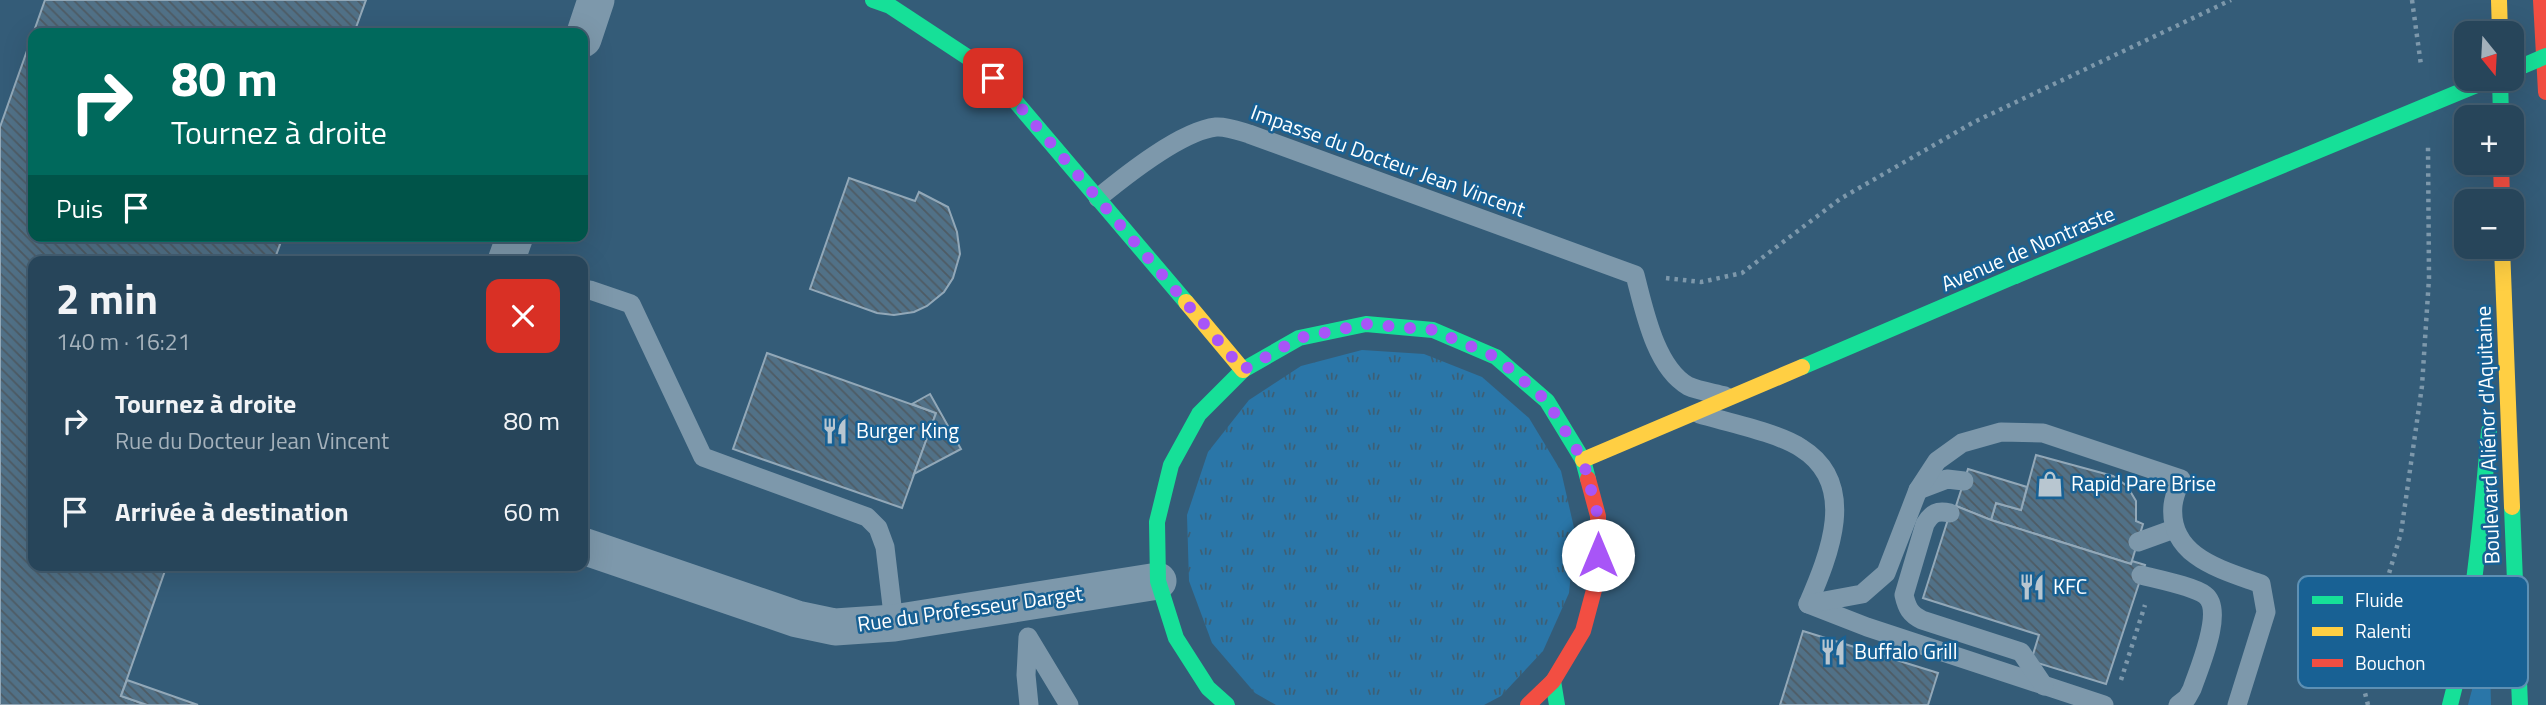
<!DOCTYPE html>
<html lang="fr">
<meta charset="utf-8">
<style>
body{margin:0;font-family:"Titillium Web",sans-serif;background:#334f63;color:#f1f3f6;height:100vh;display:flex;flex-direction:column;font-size:26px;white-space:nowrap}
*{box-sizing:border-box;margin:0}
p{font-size:23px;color:#a4b1bb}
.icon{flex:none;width:38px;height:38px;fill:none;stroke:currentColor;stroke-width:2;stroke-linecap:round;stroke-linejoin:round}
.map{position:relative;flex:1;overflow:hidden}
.sheet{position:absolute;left:28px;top:256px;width:560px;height:315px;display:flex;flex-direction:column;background:#27455a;border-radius:14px;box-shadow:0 7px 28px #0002,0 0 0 2px #435d70}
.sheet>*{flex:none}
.hud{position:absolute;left:28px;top:28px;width:560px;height:214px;border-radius:14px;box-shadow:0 7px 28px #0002,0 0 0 2px #435d70;background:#00695c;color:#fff;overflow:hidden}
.needle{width:46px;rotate:162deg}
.buttons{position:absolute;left:2454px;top:21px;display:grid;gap:14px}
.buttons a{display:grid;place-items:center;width:70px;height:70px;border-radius:14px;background:#27455a;box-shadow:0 7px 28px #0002,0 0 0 2px #435d70;font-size:35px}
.pin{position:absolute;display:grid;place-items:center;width:60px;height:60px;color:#fff;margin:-30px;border-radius:14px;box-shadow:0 4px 10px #0006}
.me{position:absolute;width:77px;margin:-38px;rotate:0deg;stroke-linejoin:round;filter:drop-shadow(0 0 5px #0008)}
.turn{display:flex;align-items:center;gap:24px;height:147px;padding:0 28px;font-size:32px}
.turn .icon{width:91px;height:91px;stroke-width:2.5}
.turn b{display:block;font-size:49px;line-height:60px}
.then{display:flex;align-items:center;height:66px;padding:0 28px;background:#0003;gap:14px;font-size:26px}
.round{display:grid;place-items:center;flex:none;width:74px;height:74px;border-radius:14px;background:#334f63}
.headline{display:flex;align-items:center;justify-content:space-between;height:119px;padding:0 28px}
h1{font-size:42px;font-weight:700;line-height:52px}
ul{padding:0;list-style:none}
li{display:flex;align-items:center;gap:21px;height:91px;padding:0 28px}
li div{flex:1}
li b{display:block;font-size:26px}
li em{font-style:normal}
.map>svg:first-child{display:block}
</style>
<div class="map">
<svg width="2546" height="705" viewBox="0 0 2546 705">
<defs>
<pattern id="grass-tufts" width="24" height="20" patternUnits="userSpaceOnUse" patternTransform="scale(1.75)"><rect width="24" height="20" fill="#2a76a8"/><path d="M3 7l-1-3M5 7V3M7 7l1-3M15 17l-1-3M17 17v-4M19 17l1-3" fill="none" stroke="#3d5f75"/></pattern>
<pattern id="building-back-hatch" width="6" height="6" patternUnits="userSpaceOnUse" patternTransform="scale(1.75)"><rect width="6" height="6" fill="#517187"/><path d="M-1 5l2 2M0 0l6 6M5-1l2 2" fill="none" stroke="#4e5b64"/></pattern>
</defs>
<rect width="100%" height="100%" fill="#345c78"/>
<g fill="url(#grass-tufts)">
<polygon points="1362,350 1424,354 1482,377 1529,418 1561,471 1575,532 1569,593 1543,651 1501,696 1484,705 1276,705 1255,693 1212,643 1189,581 1187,515 1208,452 1249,400 1301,366"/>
<polygon points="2486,666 2490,666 2491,705 2468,705 2475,678"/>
</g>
<g fill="url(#building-back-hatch)" stroke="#92a8b8" stroke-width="2">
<polygon points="45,0 366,0 354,33 33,33 33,236 283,236 274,261 33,261 33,565 167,565 121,696 147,705 0,705 0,127"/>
<polygon points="849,178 915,201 919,192 948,207 957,232 960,254 953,278 944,292 927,306 914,312 894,315 877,313 810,289"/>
<polygon points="767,353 936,413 902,508 733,449"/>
<polygon points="930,394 961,449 914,474 936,413 912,404"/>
<polygon points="2036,455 2113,476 2127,486 2136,501 2136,521 2143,524 2131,564 1991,520 1996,503 2021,510"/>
<polygon points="1968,469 2027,487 2021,510 1996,503 1991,520 1956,506"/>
<polygon points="1956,506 1991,520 2131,564 2132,561 2145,565 2106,684 2031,661 2039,635 1923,598 1950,513"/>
<polygon points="1803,631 1938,673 1928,705 1780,705"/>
<polygon points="127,680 198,705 147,705 121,696"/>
</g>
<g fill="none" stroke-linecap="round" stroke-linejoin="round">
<g stroke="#7d98ab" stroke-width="4.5" stroke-dasharray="3.5 5" stroke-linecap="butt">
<polyline points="2412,0 2421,65"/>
<polyline points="1666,278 1701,282 1742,273 1840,199 1974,122 2231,0"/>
<polyline points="2121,680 2145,605"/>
<polyline points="2368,705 2364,689 2366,651 2401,533 2422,386 2429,278 2428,147"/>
</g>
<g stroke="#7d98ab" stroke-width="19">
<path d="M1098,198C1126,175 1181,131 1216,127C1226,126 1239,131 1249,134L1635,275C1644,309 1655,367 1688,386C1699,391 1714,393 1725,396"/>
<polyline points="583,291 590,290 631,304 703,457 867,517 878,528 885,547 894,623"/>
<path d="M1699,414C1726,422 1779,433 1801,448C1859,484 1829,555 1808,604L1867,627L2104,705"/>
<polyline points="1918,490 1947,479 1964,481"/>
<path d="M1950,513C1937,510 1932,513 1925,524L1904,595C1907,608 1910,614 1922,620L2021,652L2044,686"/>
<polyline points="2138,542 2174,529"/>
<path d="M2141,575C2156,579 2193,586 2205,595C2225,610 2199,668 2192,689L2187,698L2178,705"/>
<path d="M1808,604L1862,594L1886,573L1918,490L1937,461L1962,443L2001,432L2043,433L2181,479C2178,487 2174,496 2173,505C2168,557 2223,570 2261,584L2266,612L2237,705"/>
<polyline points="1029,705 1026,675 1028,637 1069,705"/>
</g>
<g stroke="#7d98ab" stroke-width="37">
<polyline points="583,39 596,0"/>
<polyline points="506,261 515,236"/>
<polyline points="583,546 797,619 835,627 894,623 1158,581"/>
</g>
<g stroke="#16e098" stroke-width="16">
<polyline points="873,0 890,6 975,62 1010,95 1186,302"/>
<polyline points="2500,79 2501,117"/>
<polyline points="1802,367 2015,276"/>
<polyline points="2512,507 2520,705"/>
<polyline points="1553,681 1557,705"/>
<polyline points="1227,705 1208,688 1176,638 1158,581 1157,522 1171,465 1199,414 1243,370 1299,338 1366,324 1433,330 1496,357 1547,401 1583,460 1588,479"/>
<path d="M2450,705C2474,615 2481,523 2489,431"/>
</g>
<g stroke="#ffcf43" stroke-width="16">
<polyline points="2499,0 2500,33"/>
<polyline points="2502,247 2512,507"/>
<polyline points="1186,302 1243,370"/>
<polyline points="1583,460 1802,367"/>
</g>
<g stroke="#f24e42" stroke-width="16">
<polyline points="2541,0 2546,92"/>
<polyline points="2501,163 2502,201"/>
<polyline points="1528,705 1553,681 1583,631 1598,575 1598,516 1588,479"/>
</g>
<g stroke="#16e098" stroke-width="16">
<polyline points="2511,71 2546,56"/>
<polyline points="2015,276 2491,79"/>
</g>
</g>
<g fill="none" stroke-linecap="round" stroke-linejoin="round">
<polyline stroke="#a855f7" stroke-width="12" stroke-dasharray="0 21.6" points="993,78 1010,95 1243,370 1299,338 1366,324 1433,330 1496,357 1547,401 1583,460 1598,516 1598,555"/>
</g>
<defs>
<g id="restaurant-bare" transform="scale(2.1)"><path d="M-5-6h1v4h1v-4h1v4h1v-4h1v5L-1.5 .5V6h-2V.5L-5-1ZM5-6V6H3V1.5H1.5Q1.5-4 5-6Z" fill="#b8c6d0" stroke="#186194" stroke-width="2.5" paint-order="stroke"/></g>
<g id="shop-bare" transform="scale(2.1)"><path d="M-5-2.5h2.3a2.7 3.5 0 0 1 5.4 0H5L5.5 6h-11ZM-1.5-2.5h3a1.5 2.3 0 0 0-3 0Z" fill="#b8c6d0" stroke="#186194" stroke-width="2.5" paint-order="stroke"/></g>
</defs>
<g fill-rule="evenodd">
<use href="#restaurant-bare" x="835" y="431"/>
<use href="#shop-bare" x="2050" y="484"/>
<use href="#restaurant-bare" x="2032" y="587"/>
<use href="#restaurant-bare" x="1833" y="652"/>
</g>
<g text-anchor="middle" stroke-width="5" stroke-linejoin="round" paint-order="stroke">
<g font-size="21" fill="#fff" stroke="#186194">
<text transform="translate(1388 161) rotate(20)" y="7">Impasse du Docteur Jean Vincent</text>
<text transform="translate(2028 249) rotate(-23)" y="7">Avenue de Nontraste</text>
<text transform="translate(2488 435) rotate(-92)" y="7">Boulevard Aliénor d'Aquitaine</text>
<text transform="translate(970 609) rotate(-8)" y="7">Rue du Professeur Darget</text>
</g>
<g font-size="21" fill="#fff" stroke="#186194" text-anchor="start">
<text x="856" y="438">Burger King</text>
<text x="2071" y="491">Rapid Pare Brise</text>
<text x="2053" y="594">KFC</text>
<text x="1854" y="659">Buffalo Grill</text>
</g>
</g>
<rect x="2298" y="576" width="230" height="112" rx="10" fill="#186194" stroke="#5d90b4" stroke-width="2"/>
<rect x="2312" y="596" width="31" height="8" fill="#16e098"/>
<rect x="2312" y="627" width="31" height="9" fill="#ffcf43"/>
<rect x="2312" y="659" width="31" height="8" fill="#f24e42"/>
<g font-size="19" fill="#fff">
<text x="2355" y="607">Fluide</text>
<text x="2355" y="638">Ralenti</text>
<text x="2355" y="670">Bouchon</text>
</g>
</svg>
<div class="buttons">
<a><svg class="needle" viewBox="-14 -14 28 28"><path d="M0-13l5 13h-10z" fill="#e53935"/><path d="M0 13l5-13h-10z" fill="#a4b1bb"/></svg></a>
<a>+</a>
<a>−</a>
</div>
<div class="pin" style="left:993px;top:78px;background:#d93025"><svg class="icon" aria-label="arrive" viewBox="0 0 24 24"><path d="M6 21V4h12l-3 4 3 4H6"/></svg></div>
<svg class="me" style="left:1598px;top:555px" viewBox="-20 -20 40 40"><circle r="19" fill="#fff"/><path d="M0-13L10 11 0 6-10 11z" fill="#a855f7"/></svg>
<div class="hud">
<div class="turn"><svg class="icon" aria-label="right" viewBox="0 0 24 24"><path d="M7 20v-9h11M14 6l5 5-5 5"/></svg><div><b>80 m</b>Tournez à droite</div></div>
<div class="then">Puis<svg class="icon" aria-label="arrive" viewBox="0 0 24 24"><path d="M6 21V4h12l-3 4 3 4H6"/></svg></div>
</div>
<section class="sheet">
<div class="headline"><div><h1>2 min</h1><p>140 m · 16:21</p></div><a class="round" style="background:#d93025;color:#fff"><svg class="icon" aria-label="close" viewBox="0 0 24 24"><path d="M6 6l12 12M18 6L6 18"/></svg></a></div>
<ul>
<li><svg class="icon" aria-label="right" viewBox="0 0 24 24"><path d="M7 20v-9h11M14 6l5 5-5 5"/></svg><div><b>Tournez à droite</b><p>Rue du Docteur Jean Vincent</p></div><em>80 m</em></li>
<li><svg class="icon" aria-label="arrive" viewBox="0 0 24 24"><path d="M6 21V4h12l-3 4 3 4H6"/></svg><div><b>Arrivée à destination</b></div><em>60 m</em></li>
</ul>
</section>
</div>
